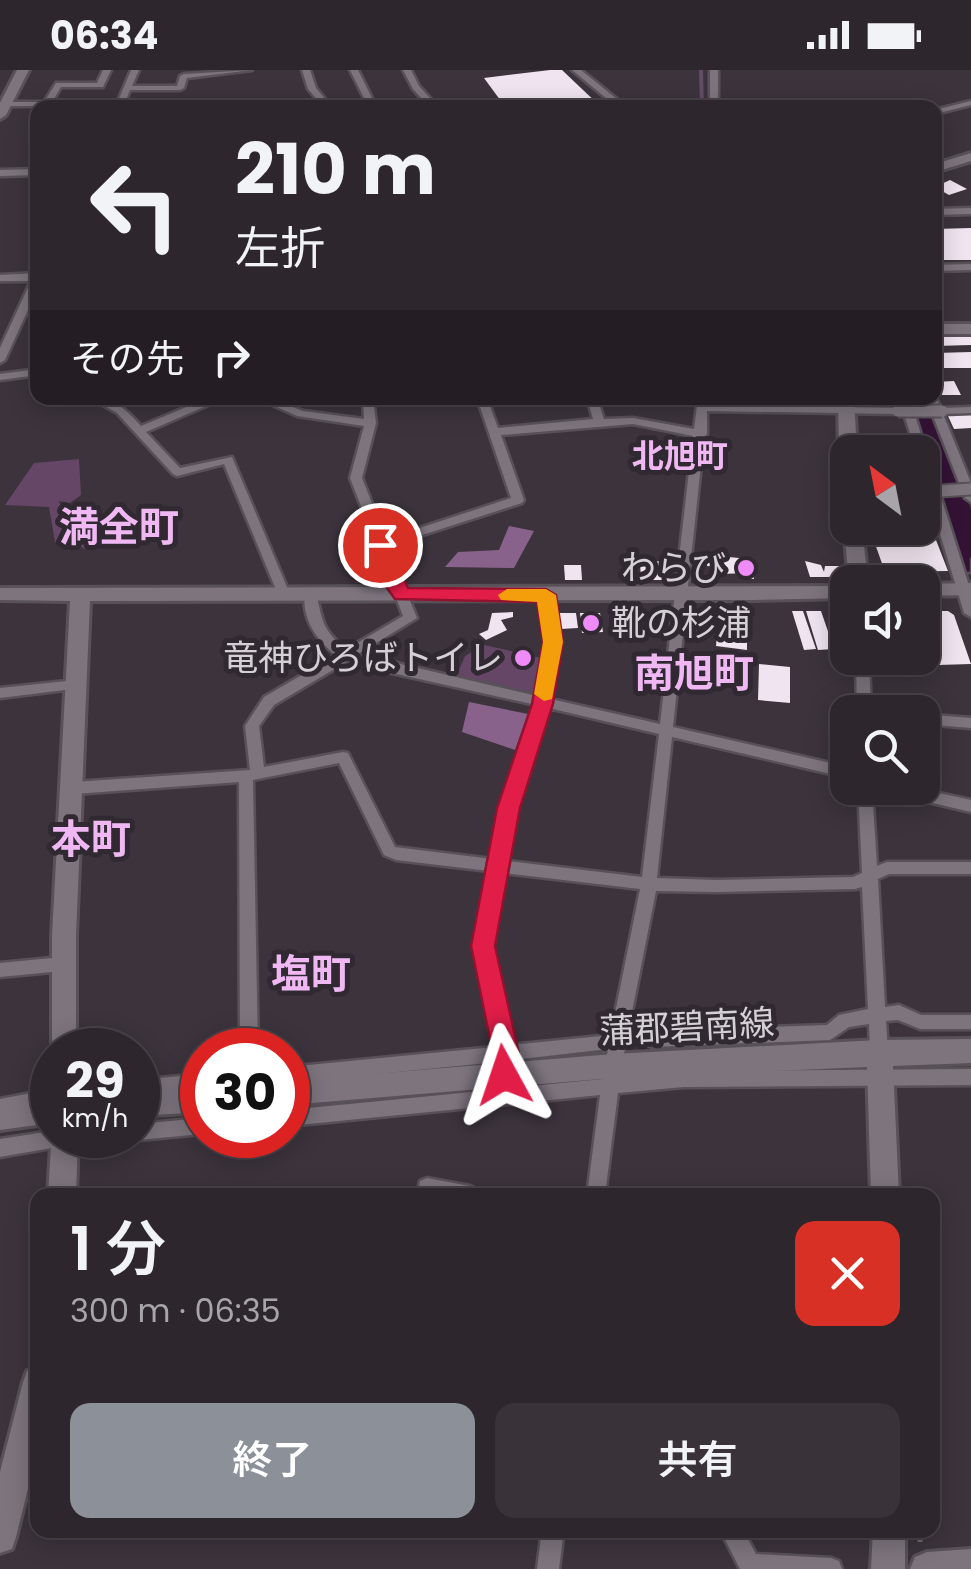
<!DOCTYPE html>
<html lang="ja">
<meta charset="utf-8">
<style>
body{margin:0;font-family:Poppins,"Noto Sans JP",sans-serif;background:#393239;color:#f1f3f6;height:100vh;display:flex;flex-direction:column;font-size:38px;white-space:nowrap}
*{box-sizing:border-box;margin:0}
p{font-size:32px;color:#a7a5aa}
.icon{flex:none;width:55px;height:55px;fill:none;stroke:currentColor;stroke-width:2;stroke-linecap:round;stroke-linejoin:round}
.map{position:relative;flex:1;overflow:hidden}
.sheet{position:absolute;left:30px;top:1118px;width:910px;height:350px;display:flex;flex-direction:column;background:#2d262d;border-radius:20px;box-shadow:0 5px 25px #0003,0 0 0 2px #484349}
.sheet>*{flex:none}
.top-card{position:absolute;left:30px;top:30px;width:912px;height:305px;border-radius:20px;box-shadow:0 5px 25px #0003,0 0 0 2px #484349;background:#2d262d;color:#f1f3f6;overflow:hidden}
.needle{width:65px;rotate:328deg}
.tools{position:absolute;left:830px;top:365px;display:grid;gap:20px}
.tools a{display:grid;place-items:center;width:110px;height:110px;border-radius:20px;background:#2d262d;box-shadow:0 5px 25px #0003,0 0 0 2px #484349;font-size:50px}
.speed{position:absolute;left:30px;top:958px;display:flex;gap:20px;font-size:50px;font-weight:700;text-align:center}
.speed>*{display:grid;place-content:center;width:130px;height:130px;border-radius:50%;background:#2d262d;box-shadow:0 5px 25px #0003,0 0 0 2px #484349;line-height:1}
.speed small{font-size:25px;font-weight:400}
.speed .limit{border:15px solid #d22;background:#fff;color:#111}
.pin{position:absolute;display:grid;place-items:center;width:85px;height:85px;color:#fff;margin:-42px;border:5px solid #fff;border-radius:50%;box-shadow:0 2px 10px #0007}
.me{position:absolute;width:110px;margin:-55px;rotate:355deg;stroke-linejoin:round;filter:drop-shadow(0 0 8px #0008)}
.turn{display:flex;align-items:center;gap:35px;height:210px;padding:0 40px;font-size:45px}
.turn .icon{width:130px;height:130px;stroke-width:2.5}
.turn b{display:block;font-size:70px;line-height:85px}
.then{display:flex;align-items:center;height:95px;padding:0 40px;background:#0003;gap:20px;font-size:38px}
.round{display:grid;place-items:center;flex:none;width:105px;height:105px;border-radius:20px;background:#393239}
.headline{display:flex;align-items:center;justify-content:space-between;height:170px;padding:0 40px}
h1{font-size:60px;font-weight:600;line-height:75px}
.cta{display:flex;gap:20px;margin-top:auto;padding:20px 40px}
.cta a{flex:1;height:115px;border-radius:20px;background:#8c9099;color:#fff;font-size:40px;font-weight:600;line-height:115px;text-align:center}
.cta a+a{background:#393239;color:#f1f3f6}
.status{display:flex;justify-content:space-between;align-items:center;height:70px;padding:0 50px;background:#2d262d;direction:ltr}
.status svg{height:28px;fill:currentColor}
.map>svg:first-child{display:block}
</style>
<div class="status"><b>06:34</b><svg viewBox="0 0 49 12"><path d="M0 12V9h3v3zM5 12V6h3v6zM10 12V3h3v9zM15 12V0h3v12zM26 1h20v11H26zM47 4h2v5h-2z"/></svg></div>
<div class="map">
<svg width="971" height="1499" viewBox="0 0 971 1499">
<rect width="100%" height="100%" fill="#3c333c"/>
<g fill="#654667">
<polygon points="79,389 81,425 70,433 59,431 69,460 117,471 84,479 77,473 55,472 49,437 5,435 34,393"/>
<polygon points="484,575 542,588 537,628 455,609 465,586"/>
</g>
<g fill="#89628b">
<polygon points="509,456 534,461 514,498 445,497 458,482 499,480"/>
<polygon points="469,632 528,644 515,680 462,662"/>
</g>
<polygon fill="#331236" stroke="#644b66" stroke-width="2.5" points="960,423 971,450 971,503 965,503 946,424"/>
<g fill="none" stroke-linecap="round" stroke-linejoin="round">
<polyline stroke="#644b66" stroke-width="4" points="701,0 702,38"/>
<polygon fill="#331236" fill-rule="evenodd" points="904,328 930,328 971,440 971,488 961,486 957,479"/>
</g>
<g fill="#efe4ef">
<polygon points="550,0 562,0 602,38 506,38 484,8"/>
<polygon points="950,110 967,119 949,125 935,117"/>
<polygon points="971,158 971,190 939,190 935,159"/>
<polygon points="971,266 971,275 935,276 935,267"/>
<polygon points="971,282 971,298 935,298 935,283"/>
<polygon points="954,311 961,325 942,325 935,312"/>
<polygon points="971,343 971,358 954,359 947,344"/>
<polygon points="882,467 885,472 936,470 948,501 885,502 873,468"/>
<polygon points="707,485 750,489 754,509 748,509 747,503 721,504 722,497 707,496"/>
<polygon points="665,491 672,510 641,510 640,492"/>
<polygon points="805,491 821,495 824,502 825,496 841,496 841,502 834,507 810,507"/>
<polygon points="564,495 581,495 582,510 565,510"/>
<polygon points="792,541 803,541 816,579 804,580"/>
<polygon points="806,541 821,541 834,579 818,580"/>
<polygon points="922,541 948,541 954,545 971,594 938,595 934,583 922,583"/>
<polygon points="513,542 513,547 501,550 507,560 486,570 479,564 488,560 492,543"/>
<polygon points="691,542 709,543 708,557 747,561 747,580 716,576 717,565 689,562"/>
<polygon points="558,543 576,543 578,558 561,559"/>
<polygon points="580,543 600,543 603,562 582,563"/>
<polygon points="759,594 790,597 790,633 758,630"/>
</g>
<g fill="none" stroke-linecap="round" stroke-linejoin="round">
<g stroke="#585158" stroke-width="5">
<g id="street">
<polygon points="103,0 111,0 103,17 61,17 50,36 5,36 1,34 5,32 44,32 56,13 97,13"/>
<polygon points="131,0 139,0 132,16 177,16 180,6 184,4 252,0 187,8 184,18 180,20 130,20 123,38 115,38"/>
<polygon points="302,0 310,0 316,18 333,38 324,38 308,19"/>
<polygon points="350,0 358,0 377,38 369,38"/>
<polygon points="403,0 411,0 419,16 439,38 430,38 413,19"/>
<polygon points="572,0 581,0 628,38 618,38"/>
<rect x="710" y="0" width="8" height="38"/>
<polygon points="971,31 971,35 935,44 935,40"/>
<polygon points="38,99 38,105 0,106 0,100"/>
<polygon points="971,138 971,144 935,145 935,139"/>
<polygon points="971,194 971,200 935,201 935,195"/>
<polygon points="38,203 38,218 5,290 0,293 0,278 31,211 0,211 0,205"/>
<polygon points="38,299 38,305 0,310 0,304"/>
<polygon points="935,326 941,338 971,337 971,343 943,344 971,413 971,432 965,428 926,328"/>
<path d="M91,328C113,327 127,340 141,356L208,328H221L220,330L146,362L180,398L232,387L289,522L288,525L283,526L277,522L224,394L177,406L173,404L117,343Z"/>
<path d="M257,328H270L303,341L364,349L363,328H373L376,353L362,408L386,469L511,428L477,328H487L498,358L593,349L587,328H597L604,349L633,348L694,359L698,328H708V335L898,338L904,341L913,339L971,522V547L964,543L922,404V382H916L903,341L898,344L707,341V364L704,367L673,657L848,697V708L672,667L657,808L716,810L853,807L862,803L858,718H872L877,796L887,792H971V804H889L878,809L885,937L899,935L921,945H971V959H920L898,950L886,951L888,982L885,987L879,990L873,987L870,982L869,954L849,957L830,970L652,977L646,974L642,968L626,973L620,1007L684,1001L971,999V1015L684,1017L618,1023L605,1125H587L600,1025L288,1056V1040L603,1009L608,979L513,990L511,995L505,998L497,992L288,1013V997L494,977L475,876L489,801L396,790L384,785L339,693L253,710L258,980H240L239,712L74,724L67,718L74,712L250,700L245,656L264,627L336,585C315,569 301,547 305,520H315C323,548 320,560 347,579L403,546L377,478L373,475L375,472L350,408L364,356L297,346ZM633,354L693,366L660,654L551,629L560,572L552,525L546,521L540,525L546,572L537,626L358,584L417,548L388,476L522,433L524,430L501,365ZM348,591L374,599L536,635L502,738L492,789L395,777L348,683L343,682L264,697L259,656L274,635ZM549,638L659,664L642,807L507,791L516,738ZM504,803L640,819L611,963L601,966L511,975L491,876ZM862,817L868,939L839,945L827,955L657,961C649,948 642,953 629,957L656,821L716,822L855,819Z"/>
<polygon points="856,588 869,588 871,642 857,642"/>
<polygon points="76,610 81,612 83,615 81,618 0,628 0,618"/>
<polygon points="922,644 971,648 971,658 922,654"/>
<polygon points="887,718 916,718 971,730 971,742 894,724"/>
<polygon points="62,887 68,889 70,894 68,899 62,901 0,907 0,893"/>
<polygon points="202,1004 202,1020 138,1026 138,1010"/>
<polygon points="52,1019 52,1035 0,1045 0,1029"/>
<polygon points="202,1048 202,1064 138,1070 130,1065 138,1065 138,1054"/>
<polygon points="52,1061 52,1065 89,1065 86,1071 80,1073 0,1087 0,1069"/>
<polygon points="427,1108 470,1116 477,1119 479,1125 417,1125 420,1111"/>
<polygon points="542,1460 564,1460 559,1499 537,1499"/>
<polygon points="720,1460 743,1460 756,1484 831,1488 839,1491 842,1499 740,1499"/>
</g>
</g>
<g stroke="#585158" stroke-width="6">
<g id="secondary">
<polygon points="17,0 29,0 6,45 0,49 0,33"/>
<polygon points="971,83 971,91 935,102 935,94"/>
<rect x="935" y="254" width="36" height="10"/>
<polygon points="838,328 854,328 857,382 848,382 848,387 839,382"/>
<polygon points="847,454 848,458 862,458 868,512 849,512 844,458"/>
<polygon points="971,513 971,525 922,526 922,514"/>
<polygon points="848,516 848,528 752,530 90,531 76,866 76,980 52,980 52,985 52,866 70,531 0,530 0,518"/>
<polygon points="971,969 971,993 893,996 899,1125 871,1125 867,997 613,1008 288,1035 288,1011 613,984 879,970"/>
<polygon points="202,1018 202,1042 138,1046 138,1022"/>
<polygon points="52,1029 52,1053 0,1060 0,1036"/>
<polygon points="52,1060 52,1065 78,1065 76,1125 48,1125"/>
<polygon points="38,1297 38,1378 16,1467 12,1479 0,1483 0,1402 23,1312 27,1301"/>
<polygon points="873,1460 905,1460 905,1499 871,1499"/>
<polygon points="971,1479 971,1499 910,1499 915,1487 927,1482"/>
</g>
</g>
<polyline stroke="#6f676f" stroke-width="5" stroke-dasharray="12 6" stroke-linecap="butt" points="920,1460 920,1474"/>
<use href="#street" fill="#7d747e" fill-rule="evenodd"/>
<use href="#secondary" fill="#7d747e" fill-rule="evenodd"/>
<g stroke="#585158" stroke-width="15" stroke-linecap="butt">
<g id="street-bridge">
<polyline points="898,341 942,341"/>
<polyline points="927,422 971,419"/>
</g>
</g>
<use href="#street-bridge" stroke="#7d747e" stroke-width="11"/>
</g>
<polygon fill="#e11d48" stroke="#92132f" stroke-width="2.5" points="380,469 389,475 408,518 546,519 556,525 563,572 553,634 520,738 495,876 519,984 513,1013 504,1017 495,1013 491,1005 493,984 471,876 497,738 532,634 543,572 537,532 395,529 384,514 370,475"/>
<polygon fill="#f59e0b" points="507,519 546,519 556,525 563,572 552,629 544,631 534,624 543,572 537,532 501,530 498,525"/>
<g fill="#ef8bf7" stroke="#312932" stroke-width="4">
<circle cx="746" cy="498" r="10"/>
<circle cx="591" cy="553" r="10"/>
<circle cx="523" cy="588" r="10"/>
</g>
<g text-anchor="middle" stroke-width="10" stroke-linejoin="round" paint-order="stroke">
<g font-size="32" font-weight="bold" fill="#efb8f2" stroke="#312932">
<text x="680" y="397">北旭町</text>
</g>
<g font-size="35" fill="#d5d0d5" stroke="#312932" text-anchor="end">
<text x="726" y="510">わらび</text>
<text x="611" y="565" text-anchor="start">靴の杉浦</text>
<text x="503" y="600">竜神ひろばトイレ</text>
</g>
<g font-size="35" fill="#d5d0d5" stroke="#312932">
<text transform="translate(687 957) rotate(-3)" y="12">蒲郡碧南線</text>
</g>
<g font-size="40" font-weight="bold" fill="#efb8f2" stroke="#312932">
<text x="119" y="471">満全町</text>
<text x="694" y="617">南旭町</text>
<text x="91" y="783">本町</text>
<text x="311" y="918">塩町</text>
</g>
</g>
</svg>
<div class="tools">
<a><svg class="needle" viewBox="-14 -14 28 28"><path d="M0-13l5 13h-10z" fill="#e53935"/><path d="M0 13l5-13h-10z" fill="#a7a5aa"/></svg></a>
<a><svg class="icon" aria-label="sound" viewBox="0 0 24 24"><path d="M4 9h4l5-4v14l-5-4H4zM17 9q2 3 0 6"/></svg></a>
<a><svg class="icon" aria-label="search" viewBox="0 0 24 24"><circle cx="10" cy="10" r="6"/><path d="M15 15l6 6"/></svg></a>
</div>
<div class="speed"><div>29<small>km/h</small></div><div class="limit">30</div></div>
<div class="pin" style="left:380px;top:475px;background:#d93025"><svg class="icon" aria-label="arrive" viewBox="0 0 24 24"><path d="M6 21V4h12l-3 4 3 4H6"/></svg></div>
<svg class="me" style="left:504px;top:1005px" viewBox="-20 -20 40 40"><path d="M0-17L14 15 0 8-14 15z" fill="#e11d48" stroke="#fff" stroke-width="4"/></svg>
<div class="top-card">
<div class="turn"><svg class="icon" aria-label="left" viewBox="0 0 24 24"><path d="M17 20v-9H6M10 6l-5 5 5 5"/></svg><div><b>210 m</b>左折</div></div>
<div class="then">その先<svg class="icon" aria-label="right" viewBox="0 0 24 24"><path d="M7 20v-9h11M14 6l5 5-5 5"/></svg></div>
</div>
<section class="sheet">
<div class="headline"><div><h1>1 分</h1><p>300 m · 06:35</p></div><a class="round" style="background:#d93025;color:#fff"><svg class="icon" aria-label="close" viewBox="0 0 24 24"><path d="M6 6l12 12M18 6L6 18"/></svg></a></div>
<div class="cta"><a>終了</a><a>共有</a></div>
</section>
</div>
